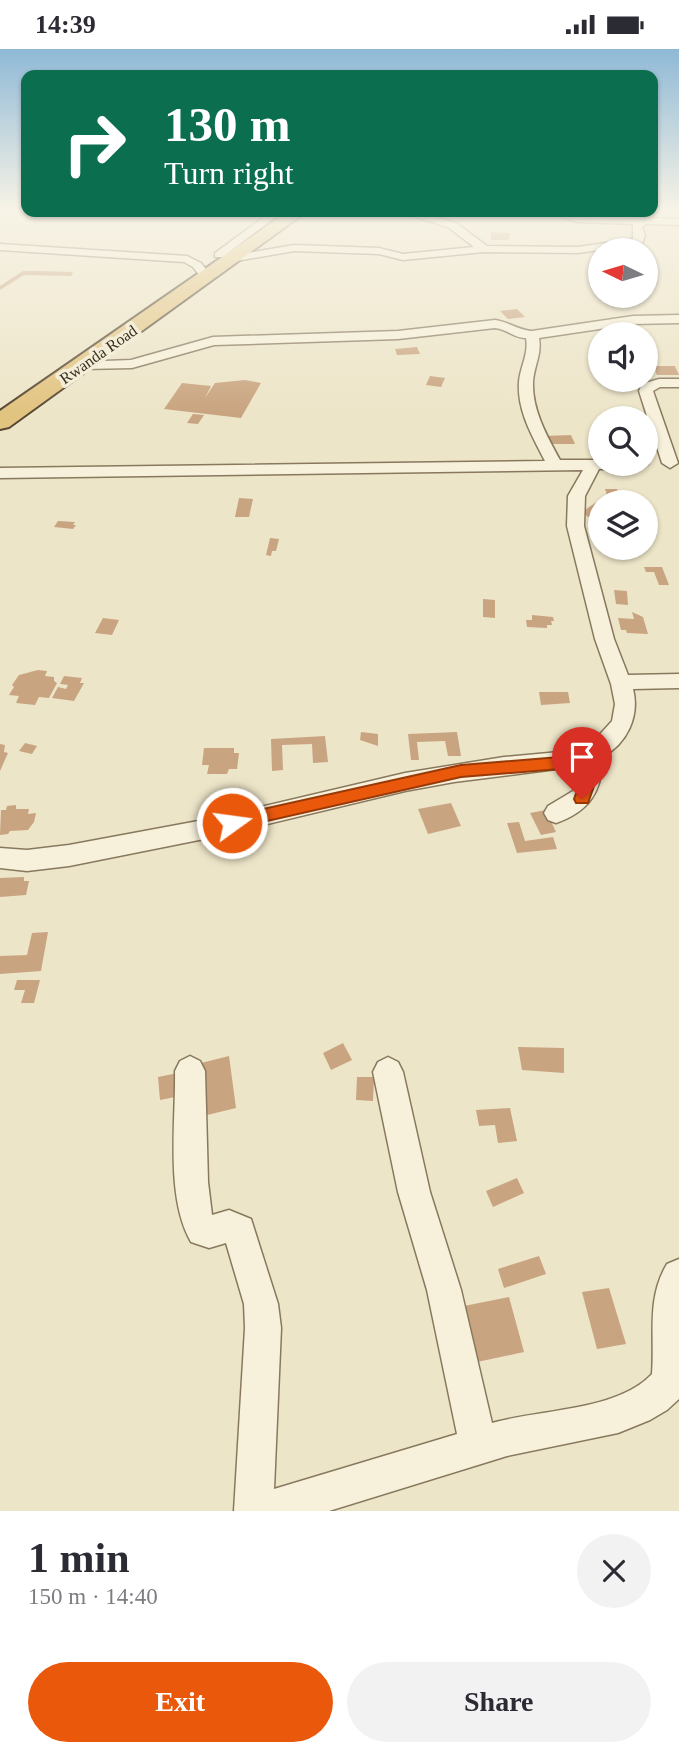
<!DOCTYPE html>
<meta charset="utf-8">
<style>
body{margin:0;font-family:"Times New Roman",serif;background:#f2f2f3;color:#2b2b33;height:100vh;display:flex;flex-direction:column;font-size:26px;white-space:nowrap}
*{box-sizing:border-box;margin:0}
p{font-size:23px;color:#7c7c81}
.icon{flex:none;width:38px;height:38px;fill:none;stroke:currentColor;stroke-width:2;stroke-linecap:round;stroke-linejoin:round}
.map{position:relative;height:1462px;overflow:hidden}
.drawer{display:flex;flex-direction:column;background:#fff;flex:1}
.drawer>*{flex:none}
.hud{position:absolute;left:21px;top:21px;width:637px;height:147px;border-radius:14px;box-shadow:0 2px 5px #0004;background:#0b6e4f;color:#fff;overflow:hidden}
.needle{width:46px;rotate:275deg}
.buttons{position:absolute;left:588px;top:189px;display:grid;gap:14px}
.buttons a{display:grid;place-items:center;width:70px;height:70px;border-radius:50%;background:#fff;box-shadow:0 2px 5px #0004;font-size:35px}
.pin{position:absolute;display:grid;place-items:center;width:60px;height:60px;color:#fff;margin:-72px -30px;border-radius:50% 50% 50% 0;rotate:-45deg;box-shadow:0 0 7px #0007}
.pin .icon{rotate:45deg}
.me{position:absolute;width:77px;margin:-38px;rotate:76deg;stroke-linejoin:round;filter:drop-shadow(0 0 5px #0008)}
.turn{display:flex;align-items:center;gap:24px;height:147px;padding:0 28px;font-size:32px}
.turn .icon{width:91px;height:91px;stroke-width:2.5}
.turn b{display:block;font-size:49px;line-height:60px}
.round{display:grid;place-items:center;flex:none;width:74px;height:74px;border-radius:37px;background:#f2f2f3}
.head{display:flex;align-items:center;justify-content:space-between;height:119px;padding:0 28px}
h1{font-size:42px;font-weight:600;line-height:52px}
.button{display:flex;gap:14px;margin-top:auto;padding:14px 28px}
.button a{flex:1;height:80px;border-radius:42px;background:#ea580c;color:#fff;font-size:28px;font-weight:600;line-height:80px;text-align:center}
.button a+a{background:#f2f2f3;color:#2b2b33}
.status{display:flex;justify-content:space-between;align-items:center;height:49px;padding:0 35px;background:#fff;direction:ltr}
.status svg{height:19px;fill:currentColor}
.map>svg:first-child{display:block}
</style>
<div class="status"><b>14:39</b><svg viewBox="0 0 49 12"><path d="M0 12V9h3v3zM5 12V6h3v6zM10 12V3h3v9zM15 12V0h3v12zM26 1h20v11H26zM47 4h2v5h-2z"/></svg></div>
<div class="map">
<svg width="679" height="1462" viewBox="0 0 679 1462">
<rect width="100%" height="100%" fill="#ede5c8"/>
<g fill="#c9a480">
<polygon points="491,183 510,184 508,191 491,191"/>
<polygon points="23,222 34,222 73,223 71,227 24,226 0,241 0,237"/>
<polygon points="517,260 525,268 508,270 500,262"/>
<polygon points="417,298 420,305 397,306 395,300"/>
<polygon points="653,317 675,317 679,326 657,326"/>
<polygon points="430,327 445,329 441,338 426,336"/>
<polygon points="245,331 261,334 241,369 164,360 182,334 211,337 205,349 215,334"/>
<polygon points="193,365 204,366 198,375 187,374"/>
<polygon points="571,386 575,395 547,395 544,387"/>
<polygon points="605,440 617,440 622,452 609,452"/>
<polygon points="239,449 253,450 249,468 235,468"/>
<polygon points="595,454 600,456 600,468 588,468 582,463"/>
<polygon points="58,472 75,473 73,476 76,476 73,480 54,478"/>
<polygon points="270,489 279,490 276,502 272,502 271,507 266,506"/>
<polygon points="644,518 662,518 669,536 659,536 654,523 646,523"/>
<polygon points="614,541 627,542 628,556 616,555"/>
<polygon points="483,550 495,551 495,569 483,568"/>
<polygon points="632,563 643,568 648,585 627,584 626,581 621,581 618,569 634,570"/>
<polygon points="532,566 553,568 554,572 551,572 552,576 547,576 547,579 527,578 526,571 532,571"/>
<polygon points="103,569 119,571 112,586 95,584"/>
<polygon points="38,621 47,622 45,627 54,628 54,632 57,634 49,649 39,648 35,656 16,654 19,647 9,646 14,638 12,636 19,626"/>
<polygon points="64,627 82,629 80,634 84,634 74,652 52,649 58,638 66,640 68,636 60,635"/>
<polygon points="539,643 568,643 570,654 541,656"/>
<polygon points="361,683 378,685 378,697 360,691"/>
<polygon points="457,683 461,707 448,707 445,692 417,693 419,711 411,711 408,685"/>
<polygon points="325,687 328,713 313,714 312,695 282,696 283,721 272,722 271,690"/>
<polygon points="25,694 37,697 32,705 19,702"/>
<polygon points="0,695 5,696 4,703 8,704 0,722"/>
<polygon points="204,699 234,699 234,704 239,704 237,720 229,720 227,725 207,725 209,716 202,716"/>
<polygon points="451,754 461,777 428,785 418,760"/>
<polygon points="16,756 16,760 29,760 28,765 36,764 34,773 28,781 10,782 8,785 0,786 1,761 6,761 7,757"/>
<polygon points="546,761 556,783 541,786 530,764"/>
<polygon points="519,773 525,792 553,788 557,800 517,804 507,774"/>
<polygon points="24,828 24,832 29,832 26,846 0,848 0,829"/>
<polygon points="48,883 41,922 0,925 0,907 27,906 32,884"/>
<polygon points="17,931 40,931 34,954 21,954 25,941 14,941"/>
<polygon points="343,994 352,1011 331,1021 323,1004"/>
<polygon points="518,998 564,999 564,1024 522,1021"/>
<polygon points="229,1007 236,1059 203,1067 197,1015"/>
<polygon points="178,1024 180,1047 160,1051 158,1028"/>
<polygon points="357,1028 374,1028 373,1052 356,1051"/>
<polygon points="510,1059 517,1092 498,1094 495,1076 479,1077 476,1061"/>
<polygon points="517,1129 524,1144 493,1158 486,1142"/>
<polygon points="539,1207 546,1225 504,1239 498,1220"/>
<polygon points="609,1239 626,1295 597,1300 582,1243"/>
<polygon points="509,1248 524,1303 477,1313 464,1257"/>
</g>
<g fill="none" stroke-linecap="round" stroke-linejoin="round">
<g stroke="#88785e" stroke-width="3">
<g id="minor">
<polygon points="271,163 282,163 223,208 215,208 215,204"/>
<polygon points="399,163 414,163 456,174 487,197 578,198 633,190 633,175 577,173 549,163 564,163 578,167 679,170 679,176 646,175 642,178 645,186 642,195 578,204 484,203 403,211 379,205 294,202 236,212 230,209 236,206 294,196 379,199 403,205 474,198 448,178"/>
<polygon points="0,195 187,207 201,214 213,229 203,231 193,218 184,213 0,201"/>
<path d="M679,266V274L633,275L539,289C542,305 534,317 533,333C532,361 547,387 560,411H600V415H646V412L648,415L640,420H599L585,447L584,477L614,590L628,626L679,625V639L633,640C640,667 627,695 602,708C603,743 588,763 556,774L548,771L544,764L548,757L573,742L580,717L454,733L405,742L209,789L69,817L27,822L0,819V799L27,801L69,796L209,770L405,724L504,708L570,702L593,693L612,672L615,655L611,635L595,590L567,477L568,447L583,421L0,429V419L545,412C532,387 517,361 519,333C520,318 529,305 526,289C514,289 507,280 495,279L398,290L214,296L132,319L83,320L76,316L78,313L131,311L213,288L398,282L495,271C509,273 518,281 532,282L633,267Z"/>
<polygon points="659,330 679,330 679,338 660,338 653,342 678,414 670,419 662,414 639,342 642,335"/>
<path d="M190,1007L200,1012L205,1022L208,1133L212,1166L229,1161L251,1170L278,1255L281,1279L274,1440L457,1385L427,1241L398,1143L373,1023L378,1013L388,1008L398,1013L403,1023L430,1143L461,1241L492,1374C540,1360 618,1362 652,1325C655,1286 646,1250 667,1215L679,1210V1350L667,1361L650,1371L618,1384L507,1407L329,1462H234L245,1279L244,1255L226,1194L209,1199L191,1193C165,1148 176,1073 175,1022L180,1012Z"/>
</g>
</g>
<g stroke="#564632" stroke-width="4">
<polygon id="trunk" points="287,163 306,163 9,378 0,380 0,362"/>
</g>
<use href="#minor" fill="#f7f1db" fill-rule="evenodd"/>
<use href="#trunk" fill="#e2c481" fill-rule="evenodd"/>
</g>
<linearGradient id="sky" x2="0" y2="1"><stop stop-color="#8fb9d6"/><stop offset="0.44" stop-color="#f7f3e6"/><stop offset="1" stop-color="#f7f3e6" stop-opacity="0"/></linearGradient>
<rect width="679" height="363" fill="url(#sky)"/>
<polygon fill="#ea580c" stroke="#983908" stroke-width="2" points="591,698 599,704 598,726 588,754 576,754 574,750 583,726 583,713 560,720 461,728 232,780 227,778 224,774 227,769 232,767 461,716 560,708"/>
<g text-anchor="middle" stroke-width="7" stroke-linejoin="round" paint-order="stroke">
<g font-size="16" fill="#392f21" stroke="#f4eed8">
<text transform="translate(98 305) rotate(-35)" y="6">Rwanda Road</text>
</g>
</g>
</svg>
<div class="buttons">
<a><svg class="needle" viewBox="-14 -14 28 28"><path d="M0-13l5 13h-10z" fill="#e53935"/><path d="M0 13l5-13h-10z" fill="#7c7c81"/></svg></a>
<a><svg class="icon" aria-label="sound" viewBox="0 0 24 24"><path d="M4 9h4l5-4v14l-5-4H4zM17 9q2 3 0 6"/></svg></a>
<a><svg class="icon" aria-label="search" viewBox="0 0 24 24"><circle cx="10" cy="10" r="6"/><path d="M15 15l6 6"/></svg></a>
<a><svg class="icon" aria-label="layers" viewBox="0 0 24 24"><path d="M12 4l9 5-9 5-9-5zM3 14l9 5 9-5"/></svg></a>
</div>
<div class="pin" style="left:582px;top:750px;background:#d93025"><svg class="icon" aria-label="arrive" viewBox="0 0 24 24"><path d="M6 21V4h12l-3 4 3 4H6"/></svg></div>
<svg class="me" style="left:232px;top:774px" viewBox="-20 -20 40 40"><circle r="17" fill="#ea580c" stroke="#fff" stroke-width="3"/><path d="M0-11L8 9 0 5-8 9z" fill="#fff"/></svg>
<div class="hud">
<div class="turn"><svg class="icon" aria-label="right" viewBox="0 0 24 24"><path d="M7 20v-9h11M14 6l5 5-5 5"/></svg><div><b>130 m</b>Turn right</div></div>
</div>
</div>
<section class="drawer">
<div class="head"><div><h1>1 min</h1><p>150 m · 14:40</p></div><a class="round"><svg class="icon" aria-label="close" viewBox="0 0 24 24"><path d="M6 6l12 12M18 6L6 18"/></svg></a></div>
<div class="button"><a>Exit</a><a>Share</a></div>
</section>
